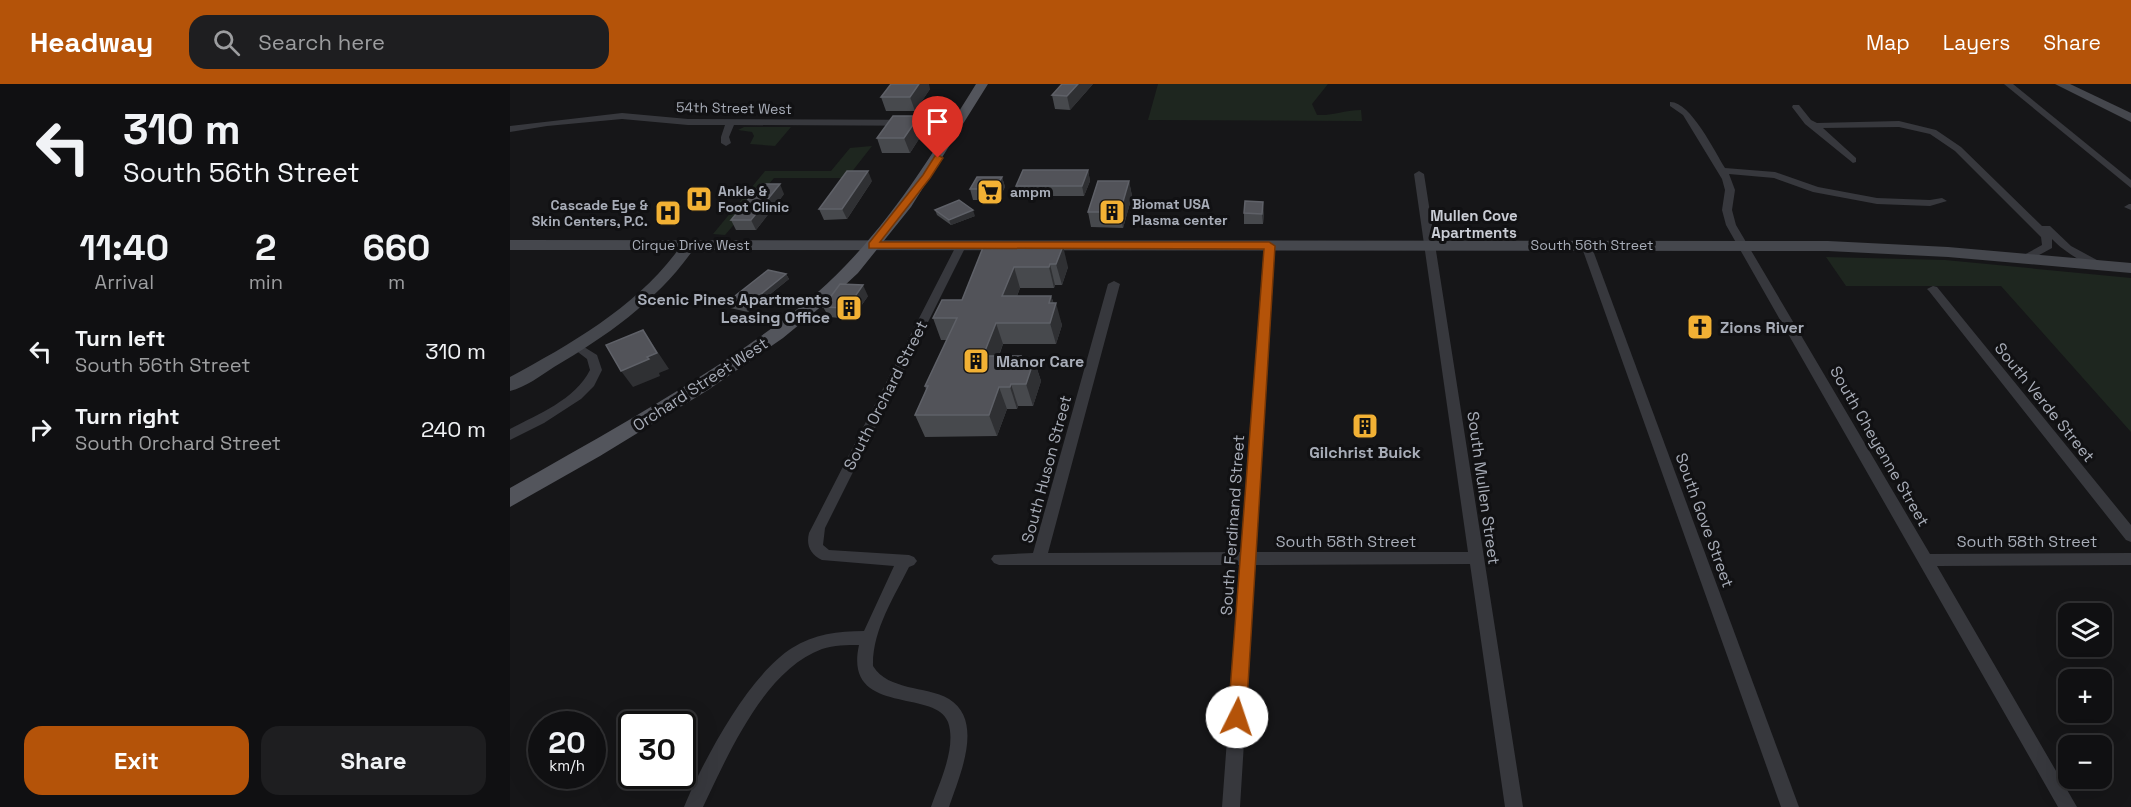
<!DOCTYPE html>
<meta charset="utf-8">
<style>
body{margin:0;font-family:"Space Grotesk",sans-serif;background:#1e1e20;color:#f1f3f6;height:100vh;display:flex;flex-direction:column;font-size:22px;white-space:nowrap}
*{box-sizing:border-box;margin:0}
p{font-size:20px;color:#9c9d9f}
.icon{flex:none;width:33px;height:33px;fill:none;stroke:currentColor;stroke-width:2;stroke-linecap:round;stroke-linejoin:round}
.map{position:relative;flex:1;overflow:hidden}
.drawer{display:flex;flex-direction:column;background:#101012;width:510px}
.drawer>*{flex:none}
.banner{background:#101012;color:#f1f3f6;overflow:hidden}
.controls{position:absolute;left:1548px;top:519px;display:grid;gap:12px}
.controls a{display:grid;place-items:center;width:54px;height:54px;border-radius:12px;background:#101012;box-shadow:0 6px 24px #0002,0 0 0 2px #303032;font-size:30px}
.speed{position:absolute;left:18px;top:627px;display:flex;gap:12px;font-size:30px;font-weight:700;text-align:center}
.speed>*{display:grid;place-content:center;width:78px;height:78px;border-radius:50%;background:#101012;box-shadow:0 6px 24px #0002,0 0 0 2px #303032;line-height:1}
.speed small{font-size:15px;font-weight:400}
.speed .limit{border:3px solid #111;border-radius:9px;background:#fff;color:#111}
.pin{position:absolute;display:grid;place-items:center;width:51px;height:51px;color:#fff;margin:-62px -26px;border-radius:50% 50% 50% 0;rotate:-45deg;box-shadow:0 0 6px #0007}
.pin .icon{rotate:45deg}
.me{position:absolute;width:66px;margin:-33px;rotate:4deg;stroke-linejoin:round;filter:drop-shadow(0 0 4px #0008)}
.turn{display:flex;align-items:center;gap:21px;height:126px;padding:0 24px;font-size:27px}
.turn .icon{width:78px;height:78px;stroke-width:2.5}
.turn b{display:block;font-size:42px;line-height:51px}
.eta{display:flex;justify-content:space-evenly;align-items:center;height:102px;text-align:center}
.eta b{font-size:36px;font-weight:600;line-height:42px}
.cta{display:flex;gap:12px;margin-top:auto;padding:12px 24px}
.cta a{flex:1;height:69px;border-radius:18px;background:#b45309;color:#fff;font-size:24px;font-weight:600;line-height:69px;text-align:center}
.cta a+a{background:#1e1e20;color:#f1f3f6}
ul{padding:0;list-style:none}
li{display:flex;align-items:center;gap:18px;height:78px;padding:0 24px}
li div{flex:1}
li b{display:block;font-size:22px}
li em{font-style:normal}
header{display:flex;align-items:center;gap:36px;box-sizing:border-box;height:84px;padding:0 30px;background:#b45309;color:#fff}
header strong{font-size:28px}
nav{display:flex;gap:33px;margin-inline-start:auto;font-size:21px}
.search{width:420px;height:54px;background:#1e1e20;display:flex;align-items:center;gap:15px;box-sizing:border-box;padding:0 21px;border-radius:18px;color:#9c9d9f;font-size:22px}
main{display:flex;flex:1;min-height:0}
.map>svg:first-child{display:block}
</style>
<header>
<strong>Headway</strong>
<div class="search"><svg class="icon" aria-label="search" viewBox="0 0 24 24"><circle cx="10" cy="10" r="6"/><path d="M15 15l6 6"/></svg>Search here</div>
<nav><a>Map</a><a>Layers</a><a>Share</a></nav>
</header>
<main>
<section class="drawer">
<div class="banner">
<div class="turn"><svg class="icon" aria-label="left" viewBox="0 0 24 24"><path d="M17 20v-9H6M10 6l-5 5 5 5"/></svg><div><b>310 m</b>South 56th Street</div></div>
</div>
<div class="eta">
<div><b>11:40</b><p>Arrival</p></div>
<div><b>2</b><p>min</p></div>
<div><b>660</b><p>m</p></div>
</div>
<ul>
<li><svg class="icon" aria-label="left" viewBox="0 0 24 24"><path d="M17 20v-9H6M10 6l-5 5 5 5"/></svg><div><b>Turn left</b><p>South 56th Street</p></div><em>310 m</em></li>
<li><svg class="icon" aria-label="right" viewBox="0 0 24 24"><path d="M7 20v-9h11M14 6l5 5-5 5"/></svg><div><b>Turn right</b><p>South Orchard Street</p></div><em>240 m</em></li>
</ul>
<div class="cta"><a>Exit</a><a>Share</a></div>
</section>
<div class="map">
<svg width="1621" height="723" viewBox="0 0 1621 723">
<rect width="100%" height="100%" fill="#161618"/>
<g fill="#1e261f">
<path d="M648,0H818L802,20L807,31C822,32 836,26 851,26L852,37L638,36Z"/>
<polygon points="234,43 281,43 265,62 240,60 244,52 242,48 228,46"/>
<polygon points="362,62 337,94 264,94 215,151 203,150 255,87 321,87 340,64"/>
<polygon points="1316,173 1435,176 1621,194 1621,348 1491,202 1336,202"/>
</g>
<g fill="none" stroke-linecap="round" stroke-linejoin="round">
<g fill="#37383d" fill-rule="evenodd">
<polygon points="1494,0 1503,0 1621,96 1621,104"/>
<path d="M1160,18C1180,17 1205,68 1215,84L1265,88L1308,103L1367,114L1420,116L1432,114L1437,117L1420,122L1367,120L1303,108L1264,94L1219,90L1225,106L1222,126L1226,141L1420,470L1621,469V481L1427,482L1567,723H1548L1216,141L1212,126L1215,106L1212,95L1173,31L1160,22Z"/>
<path d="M1283,21H1289L1301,36L1307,39L1389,37L1426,46L1451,63L1532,142H1540L1561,162L1598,182L1597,184C1582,187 1552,166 1542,155V164L1520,176H1512V172L1532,161L1531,153L1445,67L1420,50L1389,43L1313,44L1346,74V78L1343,79L1295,40L1282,23Z"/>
<polygon points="112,29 178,35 449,36 453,39 449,42 224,41 219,53 221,59 216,62 211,59 211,53 215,41 178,41 112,35 37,42 0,48 0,42"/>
<polygon points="909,87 914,90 1013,723 995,723 960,480 745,481 730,723 712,723 730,481 489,481 484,479 481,475 484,471 523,469 598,200 604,197 610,200 538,469 731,468 754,162 759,159 764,162 746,468 958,468 904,90"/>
<polygon points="1619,120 1621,120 1621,126 1614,123"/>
<polygon points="1076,158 1081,161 1289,723 1271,723 1071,161"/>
<path d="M451,159L456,162L315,444L313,461L319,466L399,471L404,473L407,477L404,481L399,483C384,513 362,547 363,582C371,595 384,599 398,603C411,606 427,608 439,615C475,637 449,693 439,723H421C429,699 447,664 438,638C426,604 333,633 349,561C337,561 324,561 312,565C254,586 218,671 193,723H174C194,675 238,592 282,564C304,550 328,547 354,547L384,482L312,476C300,470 296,461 299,449L446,162Z"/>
<polygon points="1423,202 1427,203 1621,441 1621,458 1616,456 1419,207 1417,205"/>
<path d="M66,258L87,271L92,286L84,302L71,315L34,339L0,356V345C28,330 65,316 80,286L77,275L60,262Z"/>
</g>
<g fill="#45474d" fill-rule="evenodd">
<polygon points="1545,0 1560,0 1621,29 1621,38"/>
<path d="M0,156L1318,157L1438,163L1621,179V189L1438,173L1318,167L183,166C148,216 97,252 44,283C30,292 16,303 0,307V293C61,260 126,223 168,166H0Z"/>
</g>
<path fill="#53555c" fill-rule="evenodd" d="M466,0H478L401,123L348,189L319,216L273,254L198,306L90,372L0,423V404C79,359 159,315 234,264C270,239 306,213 336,181C388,127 427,63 466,0Z"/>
</g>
<g fill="#47494d">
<polygon points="583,0 560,26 545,25 542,11"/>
<polygon points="420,5 405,27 376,27 371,13"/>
<polygon points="414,47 400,69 372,69 367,54"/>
<polygon points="578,86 580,97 574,112 509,112 506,102"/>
<polygon points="492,93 495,103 488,116 463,116 460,105"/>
<polygon points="362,97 337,135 314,136 309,125"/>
<polygon points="619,97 622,112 613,144 581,143 578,128"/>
<polygon points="274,110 246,146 226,146 221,136"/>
<polygon points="425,126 465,132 441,141 427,131"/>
<polygon points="754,128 753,140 734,140 734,129"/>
<polygon points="474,161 558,183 552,201 545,201 544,204 510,204 507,212 541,212 552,241 546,260 493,260 489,272 511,272 512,276 524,276 531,297 523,322 508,322 507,325 497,325 487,352 415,353 405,331 416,306 415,302 437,256 431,256 423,234 452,216"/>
<polygon points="276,190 279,195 238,228 220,224 216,219"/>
<polygon points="358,212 342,235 319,233 313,223"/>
</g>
<g fill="#2f3033">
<polygon points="409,0 419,0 420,5 405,27 400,13"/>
<polygon points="568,0 583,0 560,26 557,12"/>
<polygon points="409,32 414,47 400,69 394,54"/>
<polygon points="578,86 580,97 574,112 572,102"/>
<polygon points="358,87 362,97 337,135 332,125"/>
<polygon points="492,93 495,103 488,116 485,105"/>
<polygon points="619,97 622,112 613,144 610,128"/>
<polygon points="270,100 274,110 246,146 241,136"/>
<polygon points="753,118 754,128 753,140 752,130"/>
<polygon points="463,126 465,132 441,141 439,136"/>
<polygon points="553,162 558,183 552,201 546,180"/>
<polygon points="540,180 545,201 544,204 539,183"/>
<polygon points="504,183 510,204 499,233 492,212"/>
<polygon points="276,190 279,195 238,228 235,223"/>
<polygon points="353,201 358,212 342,235 337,224"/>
<polygon points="541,212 545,224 546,219 552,241 546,260 540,239 539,219"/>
<polygon points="486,239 493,260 480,294 473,272"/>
<polygon points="133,246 159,285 149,289 150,292 123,303 111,287 137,273"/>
<polygon points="524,276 531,297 523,322 516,300"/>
<polygon points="501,300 508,322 507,325 500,303"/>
<polygon points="489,303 497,325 487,352 479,331"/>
</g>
<g fill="#525359" stroke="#5f6168" stroke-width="1.5">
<polygon points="381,0 409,0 400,13 371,13"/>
<polygon points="552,0 568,0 557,12 542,11"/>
<polygon points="383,32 409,32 394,54 367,54"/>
<polygon points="513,86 578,86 572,102 506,102"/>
<polygon points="337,87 358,87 332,125 309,125"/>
<polygon points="467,93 492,93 485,105 460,105"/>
<polygon points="588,97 619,97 610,128 578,128"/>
<polygon points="251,100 270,100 241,136 221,136"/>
<polygon points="449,116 463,126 439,136 425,126"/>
<polygon points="735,117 753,118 752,130 734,129"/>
<polygon points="474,161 553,162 546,180 540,180 539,183 504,183 492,212 541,212 539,219 546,219 540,239 486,239 473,272 511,272 510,276 524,276 516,300 501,300 500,303 489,303 479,331 405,331 418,302 415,302 447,234 423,234 432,216 452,216"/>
<polygon points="258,186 276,190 235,223 216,219"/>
<polygon points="330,200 353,201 337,224 313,223"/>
<polygon points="133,246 147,269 137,273 139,275 111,287 96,261"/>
</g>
<polygon fill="#b45309" stroke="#753606" stroke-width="1.5" points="428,71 433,74 420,94 370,158 759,158 765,162 736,633 733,639 727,641 721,639 718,633 754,165 359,164 359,159 413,91 425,72"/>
<defs>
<g id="supermarket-square" transform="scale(1.35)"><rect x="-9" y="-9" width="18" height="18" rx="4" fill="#f2b134" stroke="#111113"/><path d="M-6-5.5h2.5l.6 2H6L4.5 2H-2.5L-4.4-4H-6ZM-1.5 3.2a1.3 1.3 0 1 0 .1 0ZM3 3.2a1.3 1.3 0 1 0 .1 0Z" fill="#111"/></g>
<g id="hospital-square" transform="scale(1.35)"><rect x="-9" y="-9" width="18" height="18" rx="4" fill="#f2b134" stroke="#111113"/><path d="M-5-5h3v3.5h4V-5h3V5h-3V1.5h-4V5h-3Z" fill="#111"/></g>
<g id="building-square" transform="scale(1.35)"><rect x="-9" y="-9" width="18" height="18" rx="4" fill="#f2b134" stroke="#111113"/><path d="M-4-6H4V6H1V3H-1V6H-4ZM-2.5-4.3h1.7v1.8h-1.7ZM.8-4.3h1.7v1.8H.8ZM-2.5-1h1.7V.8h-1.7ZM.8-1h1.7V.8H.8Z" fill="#111"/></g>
<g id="church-square" transform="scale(1.35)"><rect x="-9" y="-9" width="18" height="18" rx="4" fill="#f2b134" stroke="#111113"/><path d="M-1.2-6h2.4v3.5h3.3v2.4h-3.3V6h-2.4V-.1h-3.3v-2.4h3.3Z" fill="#111"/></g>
</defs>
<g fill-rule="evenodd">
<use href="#supermarket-square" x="480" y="108"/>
<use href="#hospital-square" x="189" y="115"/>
<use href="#building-square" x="602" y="128"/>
<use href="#hospital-square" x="158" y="129"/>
<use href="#building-square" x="339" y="224"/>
<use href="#church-square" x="1190" y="243"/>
<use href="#building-square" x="466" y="277"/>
<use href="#building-square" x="855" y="342"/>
</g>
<g text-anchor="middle" stroke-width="6" stroke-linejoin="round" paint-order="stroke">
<g font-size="14" fill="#a8adb8" stroke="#111113">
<text transform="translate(224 24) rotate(1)" y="5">54th Street West</text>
<text x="181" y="166">Cirque Drive West</text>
<text x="1082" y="166">South 56th Street</text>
</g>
<g font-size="14" font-weight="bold" fill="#a8adb8" stroke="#111113" text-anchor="start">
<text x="208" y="112">Ankle &amp;<tspan x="208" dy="16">Foot Clinic</tspan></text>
<text x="500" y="113">ampm</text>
<text x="622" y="125">Biomat USA<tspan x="622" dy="16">Plasma center</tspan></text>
<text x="138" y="126" text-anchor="end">Cascade Eye &amp;<tspan x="138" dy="16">Skin Centers, P.C.</tspan></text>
</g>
<g font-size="15" font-weight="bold" fill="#c9ccd4" stroke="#111113">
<text x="964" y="137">Mullen Cove<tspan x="964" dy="17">Apartments</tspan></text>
</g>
<g font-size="16" font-weight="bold" fill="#a8adb8" stroke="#111113" text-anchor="start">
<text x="320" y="221" text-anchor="end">Scenic Pines Apartments<tspan x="320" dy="18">Leasing Office</tspan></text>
<text x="1210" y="249">Zions River</text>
<text x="486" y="283">Manor Care</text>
<text x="855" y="374" text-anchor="middle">Gilchrist Buick</text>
</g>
<g font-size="16" fill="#a8adb8" stroke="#111113">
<text transform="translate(190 300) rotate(-33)" y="6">Orchard Street West</text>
<text transform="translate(375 311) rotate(-63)" y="6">South Orchard Street</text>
<text transform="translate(1535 318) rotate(51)" y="6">South Verde Street</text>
<text transform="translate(1370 362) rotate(60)" y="6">South Cheyenne Street</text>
<text transform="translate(536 385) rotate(-75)" y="6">South Huson Street</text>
<text transform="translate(974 404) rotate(82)" y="6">South Mullen Street</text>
<text transform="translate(1195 436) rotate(70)" y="6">South Gove Street</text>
<text transform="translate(722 441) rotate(-86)" y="6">South Ferdinand Street</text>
<text x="836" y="463">South 58th Street</text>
<text x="1517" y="463">South 58th Street</text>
</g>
</g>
</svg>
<div class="controls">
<a><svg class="icon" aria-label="layers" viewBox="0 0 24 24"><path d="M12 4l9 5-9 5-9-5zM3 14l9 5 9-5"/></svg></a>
<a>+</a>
<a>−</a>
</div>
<div class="speed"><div>20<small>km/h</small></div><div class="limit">30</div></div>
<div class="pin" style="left:428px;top:74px;background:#d93025"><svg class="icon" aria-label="arrive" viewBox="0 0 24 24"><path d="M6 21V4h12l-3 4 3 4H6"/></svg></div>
<svg class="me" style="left:727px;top:633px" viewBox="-20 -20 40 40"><circle r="19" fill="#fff"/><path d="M0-13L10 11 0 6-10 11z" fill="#b45309"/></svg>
</div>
</main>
